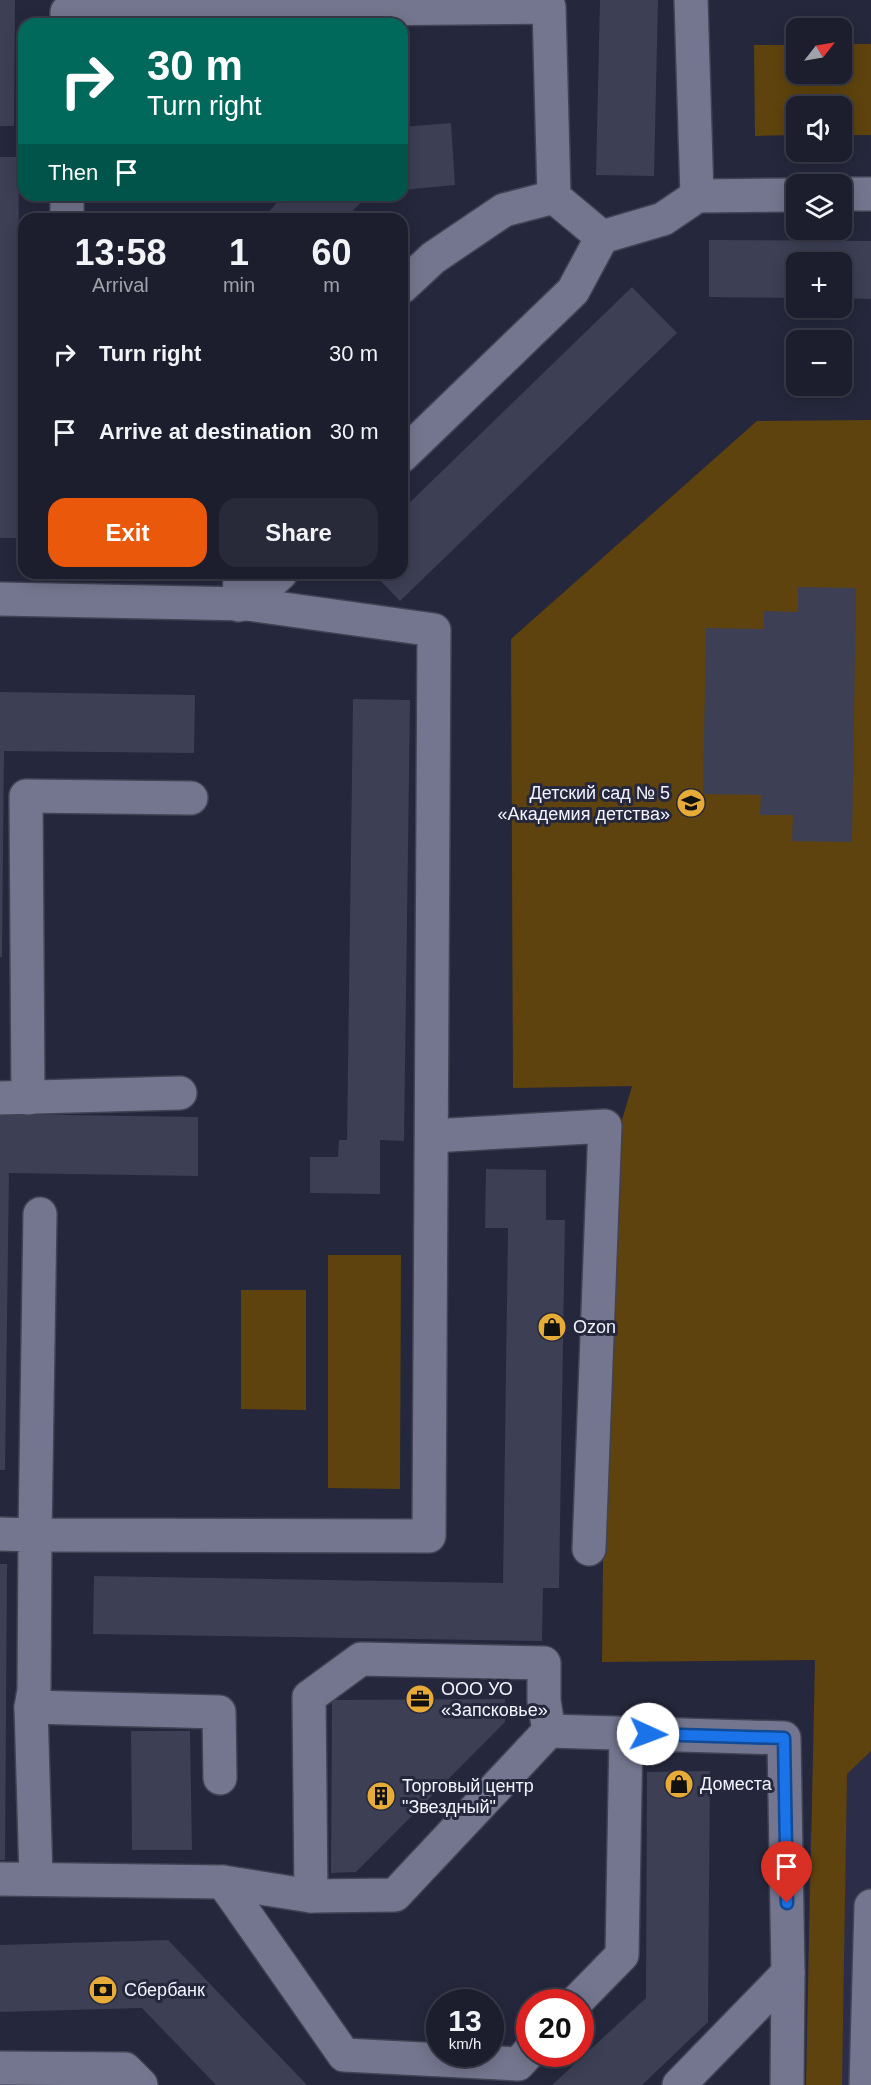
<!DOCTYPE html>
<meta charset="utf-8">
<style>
body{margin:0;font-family:Arial,sans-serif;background:#292a39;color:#f1f3f6;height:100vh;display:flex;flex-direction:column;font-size:22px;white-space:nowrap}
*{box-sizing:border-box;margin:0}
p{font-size:20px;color:#a0a2aa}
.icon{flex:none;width:33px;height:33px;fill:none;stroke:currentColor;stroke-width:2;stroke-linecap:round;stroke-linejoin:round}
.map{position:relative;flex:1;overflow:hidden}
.sheet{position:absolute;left:18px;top:213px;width:390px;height:366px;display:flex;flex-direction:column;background:#1c1d2d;border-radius:18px;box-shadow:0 3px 15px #0003,0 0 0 2px #3a3b49}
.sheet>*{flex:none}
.guide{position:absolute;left:18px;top:18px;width:390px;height:183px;border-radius:18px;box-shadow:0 3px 15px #0003,0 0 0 2px #3a3b49;background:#00695c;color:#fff;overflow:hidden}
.needle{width:39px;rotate:59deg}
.tools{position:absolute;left:786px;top:18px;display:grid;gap:12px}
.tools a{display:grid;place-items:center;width:66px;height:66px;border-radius:12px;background:#1c1d2d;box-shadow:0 3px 15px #0003,0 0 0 2px #3a3b49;font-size:30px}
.speed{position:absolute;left:426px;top:1989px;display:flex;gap:12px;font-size:30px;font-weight:700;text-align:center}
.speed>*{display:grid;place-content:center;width:78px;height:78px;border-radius:50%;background:#1c1d2d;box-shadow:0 3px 15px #0003,0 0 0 2px #3a3b49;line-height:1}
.speed small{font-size:15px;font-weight:400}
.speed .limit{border:9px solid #d22;background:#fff;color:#111}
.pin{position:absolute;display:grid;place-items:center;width:51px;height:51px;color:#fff;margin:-62px -26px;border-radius:50% 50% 50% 0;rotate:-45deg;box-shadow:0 0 6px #0007}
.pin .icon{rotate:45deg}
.me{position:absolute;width:66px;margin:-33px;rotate:92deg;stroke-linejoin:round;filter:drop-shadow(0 0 4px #0008)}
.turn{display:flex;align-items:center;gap:21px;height:126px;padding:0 30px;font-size:27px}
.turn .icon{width:78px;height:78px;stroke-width:2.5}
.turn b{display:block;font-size:42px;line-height:51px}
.then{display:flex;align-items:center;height:57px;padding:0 30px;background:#0003;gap:12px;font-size:22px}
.eta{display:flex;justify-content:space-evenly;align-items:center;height:102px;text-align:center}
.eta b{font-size:36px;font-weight:800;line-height:42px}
.cta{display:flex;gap:12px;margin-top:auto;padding:12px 30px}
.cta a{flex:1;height:69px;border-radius:18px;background:#ea580c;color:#fff;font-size:24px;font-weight:800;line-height:69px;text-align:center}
.cta a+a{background:#292a39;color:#f1f3f6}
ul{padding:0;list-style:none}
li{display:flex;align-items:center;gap:18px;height:78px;padding:0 30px}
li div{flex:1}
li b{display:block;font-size:22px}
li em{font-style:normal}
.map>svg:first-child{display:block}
</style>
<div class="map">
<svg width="871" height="2085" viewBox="0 0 871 2085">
<rect width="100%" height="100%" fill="#25273c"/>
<polygon fill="#2c2e49" points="871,1690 871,2085 806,2085 810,1835"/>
<g fill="#5e430e">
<polygon points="842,44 871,44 871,135 842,135 842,106 796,106 796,135 755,136 754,45 796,45 796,74 842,74"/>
<polygon points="871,420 871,1751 847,1774 842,2085 806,2085 815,1660 602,1662 607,1171 632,1086 513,1088 511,639 757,421"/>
<polygon points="328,1255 401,1255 400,1489 328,1488"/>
<polygon points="241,1290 306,1290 306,1410 241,1409"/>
</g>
<g fill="#3d3f55">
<polygon points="0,0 15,0 14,126 0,126"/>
<polygon points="600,0 658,0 654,176 596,175"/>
<polygon points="451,123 455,185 402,190 402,127"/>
<polygon points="0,157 19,157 17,486 24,486 24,538 0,538"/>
<polygon points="284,195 368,195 345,219 262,219"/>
<polygon points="709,240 871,241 871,299 842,298 842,262 796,262 796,298 709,297"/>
<polygon points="632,287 677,333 400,601 373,573 402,573 402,510"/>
<polygon points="798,587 856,588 852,842 792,841 793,815 760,815 761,795 703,794 706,628 764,629 764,611 798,612"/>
<polygon points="0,692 195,695 194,753 4,751 2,957 0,957"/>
<polygon points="353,699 410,700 404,1141 380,1140 380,1194 310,1193 310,1157 338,1157 339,1140 347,1140"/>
<polygon points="0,1114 198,1117 198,1176 9,1173 5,1470 0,1470"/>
<polygon points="486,1169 546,1170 546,1220 565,1220 559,1588 543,1588 542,1641 93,1634 94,1576 503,1583 508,1228 485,1228"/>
<polygon points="0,1564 7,1564 5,1860 0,1860"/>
<polygon points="505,1699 505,1722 356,1872 331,1873 332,1700"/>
<polygon points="131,1731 190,1731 192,1850 132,1850"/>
<polygon points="710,1771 708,2022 642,2085 552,2085 646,1998 647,1772"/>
<polygon points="168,1940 307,2085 216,2085 142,2008 0,2012 0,1945"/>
</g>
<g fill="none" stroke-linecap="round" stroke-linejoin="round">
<g stroke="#414253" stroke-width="36">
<g id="minor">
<polyline points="691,0 697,196"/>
<polyline points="67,24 67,12 549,7 554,197 602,237"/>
<polyline points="842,194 871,194"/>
<polyline points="67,219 67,195"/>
<polyline points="402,287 433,258 504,210 554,197"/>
<polyline points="402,456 573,291 602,237 663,219 697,196 796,195"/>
<polyline points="0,599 248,604 281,573"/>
<polyline points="239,605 240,573"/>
<polyline points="0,1098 180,1093"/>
<polyline points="28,1098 26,796 191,798"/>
<polyline points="432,1136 605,1126 589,1549"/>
<polyline points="40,1214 35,1535 429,1536 434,630 248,604"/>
<polyline points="0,1534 35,1535 34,1690 31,1707 36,1878"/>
<polyline points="31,1707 219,1712 220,1778"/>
<polyline points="0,1879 223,1882 311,1896 395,1895 549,1731 784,1738 788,1973 787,2085"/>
<polyline points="223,1882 344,2055 518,2064 530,2051"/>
<polyline points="311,1896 309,1697 361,1659 544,1663 544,1701 549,1731"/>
<polyline points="576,2002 622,1955 626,1734"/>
<polyline points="0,2068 125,2069 141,2085"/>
<polyline points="679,2085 788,1973"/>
<polyline points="866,2085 871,1906"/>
</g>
</g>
<use href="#minor" stroke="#74768f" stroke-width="33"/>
</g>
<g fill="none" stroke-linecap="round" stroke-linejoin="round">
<g stroke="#114b97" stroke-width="15">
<polyline id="route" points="648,1734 784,1738 787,1903"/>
</g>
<use href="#route" stroke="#1a73e8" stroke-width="10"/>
</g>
<defs>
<g id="school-disc" transform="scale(1.5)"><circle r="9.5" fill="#e7ac37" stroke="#25273c"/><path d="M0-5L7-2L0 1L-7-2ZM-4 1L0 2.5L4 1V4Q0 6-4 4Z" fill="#111"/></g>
<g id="shop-disc" transform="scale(1.5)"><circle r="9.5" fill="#e7ac37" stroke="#25273c"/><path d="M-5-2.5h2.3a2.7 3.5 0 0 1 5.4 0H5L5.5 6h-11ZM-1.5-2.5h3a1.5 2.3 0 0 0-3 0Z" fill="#111"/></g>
<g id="office-disc" transform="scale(1.5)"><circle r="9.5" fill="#e7ac37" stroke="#25273c"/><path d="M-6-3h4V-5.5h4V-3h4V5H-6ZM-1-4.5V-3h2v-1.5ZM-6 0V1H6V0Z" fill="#111"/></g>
<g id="building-disc" transform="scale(1.5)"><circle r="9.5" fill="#e7ac37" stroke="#25273c"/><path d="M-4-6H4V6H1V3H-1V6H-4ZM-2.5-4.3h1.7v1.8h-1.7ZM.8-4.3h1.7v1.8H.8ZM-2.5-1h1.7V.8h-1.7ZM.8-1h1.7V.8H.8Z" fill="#111"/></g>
<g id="bank-disc" transform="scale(1.5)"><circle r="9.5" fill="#e7ac37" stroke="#25273c"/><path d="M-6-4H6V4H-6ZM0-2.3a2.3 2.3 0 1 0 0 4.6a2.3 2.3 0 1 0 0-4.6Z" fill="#111"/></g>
</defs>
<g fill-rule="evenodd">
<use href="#school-disc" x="691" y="803"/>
<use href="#shop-disc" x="552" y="1327"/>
<use href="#office-disc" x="420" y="1699"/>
<use href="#shop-disc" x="679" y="1784"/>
<use href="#building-disc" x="381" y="1796"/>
<use href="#bank-disc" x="103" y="1990"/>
</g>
<g text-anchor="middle" stroke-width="6" stroke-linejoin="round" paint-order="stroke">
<g font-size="18" fill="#f3f4fd" stroke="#25273c" text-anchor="start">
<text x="670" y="799" text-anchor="end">Детский сад № 5<tspan x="670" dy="21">«Академия детства»</tspan></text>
<text x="573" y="1333">Ozon</text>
<text x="441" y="1695">ООО УО<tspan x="441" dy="21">«Запсковье»</tspan></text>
<text x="700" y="1790">Доместа</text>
<text x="402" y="1792">Торговый центр<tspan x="402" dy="21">"Звездный"</tspan></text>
<text x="124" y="1996">Сбербанк</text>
</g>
</g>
</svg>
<div class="tools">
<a><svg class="needle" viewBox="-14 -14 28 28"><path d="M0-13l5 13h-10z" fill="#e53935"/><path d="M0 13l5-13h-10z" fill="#a0a2aa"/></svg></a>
<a><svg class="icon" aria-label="sound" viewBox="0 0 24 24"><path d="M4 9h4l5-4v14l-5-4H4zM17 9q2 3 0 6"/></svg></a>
<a><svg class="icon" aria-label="layers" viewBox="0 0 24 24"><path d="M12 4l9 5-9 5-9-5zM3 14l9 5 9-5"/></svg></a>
<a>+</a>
<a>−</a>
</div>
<div class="speed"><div>13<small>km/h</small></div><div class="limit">20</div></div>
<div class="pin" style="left:787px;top:1903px;background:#d93025"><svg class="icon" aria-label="arrive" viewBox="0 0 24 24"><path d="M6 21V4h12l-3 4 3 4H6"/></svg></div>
<svg class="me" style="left:648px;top:1734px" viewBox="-20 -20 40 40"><circle r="19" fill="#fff"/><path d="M0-13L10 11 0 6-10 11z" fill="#1a73e8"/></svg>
<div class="guide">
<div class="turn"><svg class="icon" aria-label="right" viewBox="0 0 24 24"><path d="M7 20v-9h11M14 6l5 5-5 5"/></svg><div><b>30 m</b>Turn right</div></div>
<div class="then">Then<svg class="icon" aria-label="arrive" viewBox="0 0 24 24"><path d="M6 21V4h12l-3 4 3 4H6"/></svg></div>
</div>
<section class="sheet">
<div class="eta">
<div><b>13:58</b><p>Arrival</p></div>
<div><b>1</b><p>min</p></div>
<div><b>60</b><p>m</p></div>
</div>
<ul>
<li><svg class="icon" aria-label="right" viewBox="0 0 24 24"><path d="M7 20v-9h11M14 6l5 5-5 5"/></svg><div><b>Turn right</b></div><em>30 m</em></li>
<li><svg class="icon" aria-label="arrive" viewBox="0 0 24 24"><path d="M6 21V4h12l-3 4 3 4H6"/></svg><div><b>Arrive at destination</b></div><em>30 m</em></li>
</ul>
<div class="cta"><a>Exit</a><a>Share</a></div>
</section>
</div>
